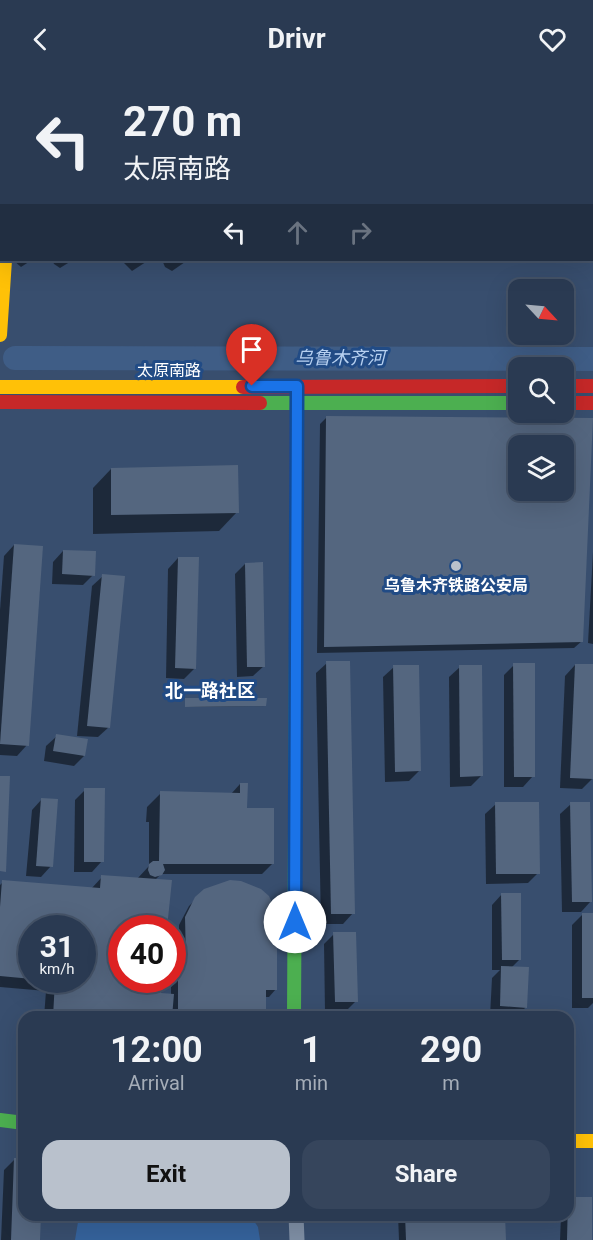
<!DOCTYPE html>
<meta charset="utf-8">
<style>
body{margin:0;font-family:Roboto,"Noto Sans SC",sans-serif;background:#36455c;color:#f1f3f6;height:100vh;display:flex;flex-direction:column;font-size:22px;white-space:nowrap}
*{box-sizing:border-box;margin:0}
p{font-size:20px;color:#a5adb8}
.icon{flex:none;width:33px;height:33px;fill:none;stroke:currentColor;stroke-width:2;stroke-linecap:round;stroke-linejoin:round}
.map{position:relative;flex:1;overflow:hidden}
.drawer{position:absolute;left:18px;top:933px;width:556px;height:210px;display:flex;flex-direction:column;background:#2a3a52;border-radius:18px;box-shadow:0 6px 24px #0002,0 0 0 2px #465469}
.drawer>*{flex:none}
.banner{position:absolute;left:0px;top:0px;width:594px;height:183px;box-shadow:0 6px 24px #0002,0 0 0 2px #465469;background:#2a3a52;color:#f1f3f6;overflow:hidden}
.needle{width:39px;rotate:116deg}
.fabs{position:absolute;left:508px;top:201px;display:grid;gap:12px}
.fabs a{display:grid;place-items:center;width:66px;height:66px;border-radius:12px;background:#2a3a52;box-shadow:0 6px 24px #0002,0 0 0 2px #465469;font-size:30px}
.speed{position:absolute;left:18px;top:837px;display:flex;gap:12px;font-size:30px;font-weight:700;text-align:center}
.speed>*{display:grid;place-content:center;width:78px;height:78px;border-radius:50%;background:#2a3a52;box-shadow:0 6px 24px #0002,0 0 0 2px #465469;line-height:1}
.speed small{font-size:15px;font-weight:400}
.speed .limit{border:9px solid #d22;background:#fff;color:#111}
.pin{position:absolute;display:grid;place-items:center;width:51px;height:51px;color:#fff;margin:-62px -26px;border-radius:50% 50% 50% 0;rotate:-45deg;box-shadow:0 0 6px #0007}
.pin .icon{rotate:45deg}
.me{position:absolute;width:66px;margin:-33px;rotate:0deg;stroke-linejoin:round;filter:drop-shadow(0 0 4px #0008)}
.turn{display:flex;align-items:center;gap:21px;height:126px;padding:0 24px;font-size:27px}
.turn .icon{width:78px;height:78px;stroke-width:2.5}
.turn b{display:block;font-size:42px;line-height:51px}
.lanes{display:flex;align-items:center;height:57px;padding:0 24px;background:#0003;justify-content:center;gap:30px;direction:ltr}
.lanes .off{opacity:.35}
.eta{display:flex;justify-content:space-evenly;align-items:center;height:102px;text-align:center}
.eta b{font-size:36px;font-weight:700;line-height:42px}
.cta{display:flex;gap:12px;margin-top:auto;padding:12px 24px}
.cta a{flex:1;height:69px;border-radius:18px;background:#b9c1cc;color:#111;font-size:24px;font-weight:700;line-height:69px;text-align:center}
.cta a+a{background:#36455c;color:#f1f3f6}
header{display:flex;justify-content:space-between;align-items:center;height:78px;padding:0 24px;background:#2a3a52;font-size:27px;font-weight:700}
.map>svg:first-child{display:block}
</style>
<header><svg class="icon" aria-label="back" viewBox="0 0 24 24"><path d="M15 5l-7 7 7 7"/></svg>Drivr<svg class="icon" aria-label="heart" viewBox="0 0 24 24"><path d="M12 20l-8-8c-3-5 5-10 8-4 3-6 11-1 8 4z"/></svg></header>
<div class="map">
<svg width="593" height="1162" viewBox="0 0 593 1162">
<rect width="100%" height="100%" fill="#384e6e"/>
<polygon fill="#35629b" points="81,1137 250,1137 258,1149 260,1162 75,1162 78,1144"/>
<g fill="#0007" fill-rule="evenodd">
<polygon points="69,0 97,0 69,2"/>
<polygon points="198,0 228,0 198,2"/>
<rect x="295" y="0" width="28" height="2"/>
<rect x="437" y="0" width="24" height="2"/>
<polygon points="13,182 32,182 21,189"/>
<polygon points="52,182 73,182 60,190 54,186"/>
<polygon points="121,182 149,182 132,193"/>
<polygon points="155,182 188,182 172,193 165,189 162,182"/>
<path d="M327,339L592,341L582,563L574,570L317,575L320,346ZM519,368H564V412H519Z"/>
<polygon points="111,391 237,434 219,453 93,456 93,410"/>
<polygon points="14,467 27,667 17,678 0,677 0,532 4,478"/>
<polygon points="63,473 93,497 83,507 52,506 53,484"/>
<polygon points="593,474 593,566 588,565"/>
<polygon points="178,480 195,590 184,601 166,600 168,491"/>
<polygon points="245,486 264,588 253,598 237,599 235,496"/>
<polygon points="103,498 109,649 98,659 77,658 92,508"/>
<polygon points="327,585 353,835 343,846 321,846 316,595"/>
<polygon points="514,587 533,698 523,709 504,709 504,597"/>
<polygon points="575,587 593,588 593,700 582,711 560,710 565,598"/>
<polygon points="394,589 419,693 409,703 385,704 383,599"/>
<polygon points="460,589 481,698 471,708 450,709 449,599"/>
<polygon points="186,622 265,628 185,629"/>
<polygon points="57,658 84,678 74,688 44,683 46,668"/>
<path d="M240,706L246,732L273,785L262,796H161L155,802L170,803L166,850H122V902H161L159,916L171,918V902L179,892V847L189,828L204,813L276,911L269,919H265L264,939H44L46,913L0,909V807L3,804L91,811L102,799L137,801L149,788V744H146L147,729L161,715L231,716ZM32,850H82V902H32Z"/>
<polygon points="85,712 102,783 92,794 74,794 75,722"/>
<polygon points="42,721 51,788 41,799 26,798 32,732"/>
<polygon points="496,726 538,795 528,805 486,806 485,736"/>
<polygon points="571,726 591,823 581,834 562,834 560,736"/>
<polygon points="502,816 520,881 511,890 526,929 516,939 490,938 492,900 500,892 492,892 492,827"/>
<polygon points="583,836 593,836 593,925 588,930 572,930 572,847"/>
<polygon points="334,856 356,923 346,933 325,934 324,866"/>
<polygon points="14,1082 24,1082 24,1137 39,1137 38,1162 1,1162 4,1092"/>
<polygon points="398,1137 504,1137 504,1162 399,1162"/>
<polygon points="561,1137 568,1137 590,1162 560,1162"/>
</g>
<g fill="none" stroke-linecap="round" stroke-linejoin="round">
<polyline stroke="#3f5d86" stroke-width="24" points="15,280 593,281"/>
</g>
<g fill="#54667f" fill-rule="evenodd">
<path d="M326,338L593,340L583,564L324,569ZM519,368H564V412H519Z"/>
<polygon points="238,387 239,435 111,437 111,390"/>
<polygon points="14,466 43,468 29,668 0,666"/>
<polygon points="63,472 96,473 95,498 62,496"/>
<polygon points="178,479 199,479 196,591 175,590"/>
<polygon points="263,484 265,589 247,589 245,485"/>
<polygon points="102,496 125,498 110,650 87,648"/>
<polygon points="326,583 350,583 355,836 331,836"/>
<polygon points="513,585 535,585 535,699 514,699"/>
<polygon points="575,586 593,586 593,701 570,700"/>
<polygon points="393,587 419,587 421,693 395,694"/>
<polygon points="459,587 482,587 483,698 460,699"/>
<polygon points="185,620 267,620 266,628 185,629"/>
<polygon points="56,656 88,661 85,678 53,673"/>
<polygon points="0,698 10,698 6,794 0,793"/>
<polygon points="240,705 248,705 247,730 274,730 274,786 163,786 165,792 162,797 155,799 150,797 148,792 149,786 153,783 159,783 160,713 240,715"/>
<polygon points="84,710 105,710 104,784 84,784"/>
<polygon points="41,720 58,721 53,789 36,788"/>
<polygon points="495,724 539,724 540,796 496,796"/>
<polygon points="570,724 590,724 592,824 572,824"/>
<polygon points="101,797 172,802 167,850 122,850 122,902 162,902 161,915 174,916 172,939 53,939 55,902 82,902 82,850 32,850 32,901 0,898 0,829 2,802 100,810"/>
<polygon points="230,802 241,803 261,811 269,818 274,829 277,841 277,912 266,912 266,939 178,939 178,893 186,883 185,839 195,819 204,811"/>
<polygon points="501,815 521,815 521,882 502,882"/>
<rect x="582" y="835" width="11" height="85"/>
<polygon points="333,854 356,854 358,924 335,924"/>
<polygon points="501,888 529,889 527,930 500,928"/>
<polygon points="14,1080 24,1080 24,1137 41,1137 40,1162 11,1162"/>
<polygon points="568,1119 592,1119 592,1162 567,1162"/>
<polygon points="405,1137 505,1137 506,1162 406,1162"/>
</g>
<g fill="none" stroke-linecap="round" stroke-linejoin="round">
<polyline stroke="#7e8ea4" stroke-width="15" points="296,1137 297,1162"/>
<g stroke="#4caf50" stroke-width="14">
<polyline points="17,2 18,0"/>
<polyline points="260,325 519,325"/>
<polyline points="294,939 296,567"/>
<polyline points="0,1042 24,1045"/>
</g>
<g stroke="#ffc107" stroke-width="14">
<polyline points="0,257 5,182"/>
<polyline points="0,309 243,309"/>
<polyline points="568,1063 593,1063"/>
</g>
<g stroke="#c62828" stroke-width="14">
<polyline points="564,308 593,308"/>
<polyline points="243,309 519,308"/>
<polyline points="0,324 260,325"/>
<polyline points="564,325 593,325"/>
<polyline points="296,567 297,308"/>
</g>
</g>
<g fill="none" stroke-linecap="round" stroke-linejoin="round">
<g stroke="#114b97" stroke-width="15">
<polyline id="route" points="252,308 297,308 295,844"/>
</g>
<use href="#route" stroke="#1a73e8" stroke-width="10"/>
</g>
<circle fill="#b9c1cc" stroke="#214b85" stroke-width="2" cx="456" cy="488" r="6"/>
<g text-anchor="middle" stroke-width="6" stroke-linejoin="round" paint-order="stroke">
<g font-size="16" fill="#fff" stroke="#214b85">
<text x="169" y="298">太原南路</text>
</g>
<g font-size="16" font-weight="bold" fill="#fff" stroke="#214b85">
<text x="456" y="513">乌鲁木齐铁路公安局</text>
</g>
<g font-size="18" font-style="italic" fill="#b6d0f0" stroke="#214b85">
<text x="340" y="286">乌鲁木齐河</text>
</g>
<g font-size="18" font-weight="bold" fill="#fff" stroke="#214b85">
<text x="210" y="619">北一路社区</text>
</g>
</g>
</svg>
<div class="fabs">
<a><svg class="needle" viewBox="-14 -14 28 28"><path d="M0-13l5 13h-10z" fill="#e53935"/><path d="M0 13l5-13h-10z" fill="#a5adb8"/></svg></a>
<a><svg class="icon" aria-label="search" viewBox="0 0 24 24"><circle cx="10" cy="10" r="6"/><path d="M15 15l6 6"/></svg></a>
<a><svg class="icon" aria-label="layers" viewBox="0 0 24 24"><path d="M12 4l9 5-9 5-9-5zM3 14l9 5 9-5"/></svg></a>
</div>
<div class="speed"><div>31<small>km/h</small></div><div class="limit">40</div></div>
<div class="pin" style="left:252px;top:308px;background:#d93025"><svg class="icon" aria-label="arrive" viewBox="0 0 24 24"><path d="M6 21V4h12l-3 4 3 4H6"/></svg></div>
<svg class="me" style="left:295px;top:844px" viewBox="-20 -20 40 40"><circle r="19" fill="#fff"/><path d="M0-13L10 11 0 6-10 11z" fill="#1a73e8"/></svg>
<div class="banner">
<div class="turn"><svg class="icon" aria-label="left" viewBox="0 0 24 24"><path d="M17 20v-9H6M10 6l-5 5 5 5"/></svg><div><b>270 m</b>太原南路</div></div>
<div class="lanes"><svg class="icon" aria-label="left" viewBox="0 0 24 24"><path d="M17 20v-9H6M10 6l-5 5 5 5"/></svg><svg class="icon off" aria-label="ahead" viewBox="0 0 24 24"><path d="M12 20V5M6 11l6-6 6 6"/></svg><svg class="icon off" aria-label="right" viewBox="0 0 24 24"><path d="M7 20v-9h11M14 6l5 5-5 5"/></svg></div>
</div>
<section class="drawer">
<div class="eta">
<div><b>12:00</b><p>Arrival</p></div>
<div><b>1</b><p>min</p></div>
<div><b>290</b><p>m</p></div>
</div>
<div class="cta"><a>Exit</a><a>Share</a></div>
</section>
</div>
